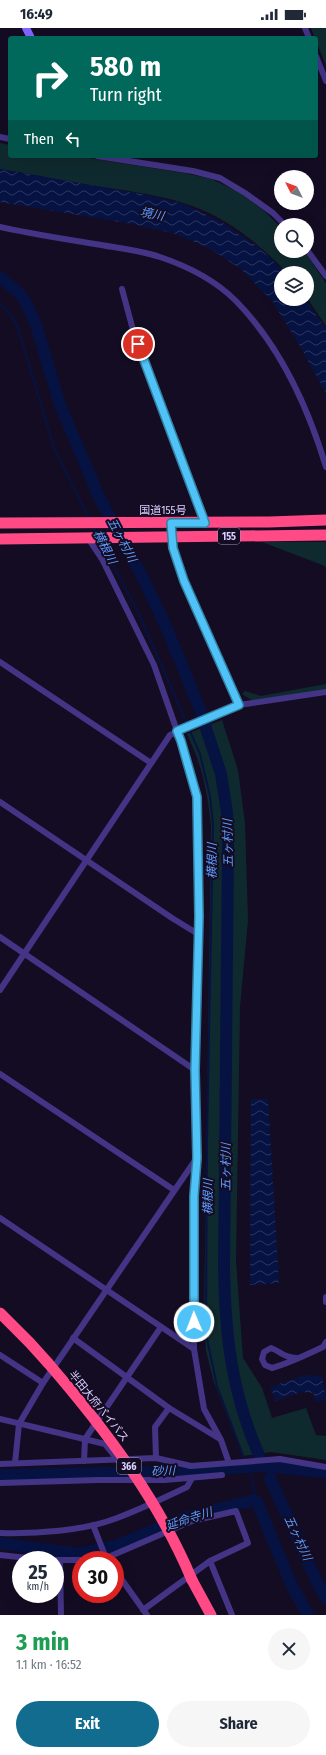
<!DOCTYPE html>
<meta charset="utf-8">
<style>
body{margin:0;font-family:"Fira Sans Condensed","Noto Sans JP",sans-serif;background:#f6f6f7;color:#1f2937;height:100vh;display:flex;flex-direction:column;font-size:15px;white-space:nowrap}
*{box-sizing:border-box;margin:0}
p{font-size:13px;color:#747a83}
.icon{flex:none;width:22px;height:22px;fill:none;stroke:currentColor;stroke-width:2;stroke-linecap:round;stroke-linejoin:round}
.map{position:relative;height:1587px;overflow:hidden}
.details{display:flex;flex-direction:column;background:#fff;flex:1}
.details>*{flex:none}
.hud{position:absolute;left:8px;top:8px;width:310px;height:122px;border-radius:4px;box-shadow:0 4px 16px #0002;background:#00695c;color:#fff;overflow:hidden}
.needle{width:26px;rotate:312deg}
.buttons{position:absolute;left:274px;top:142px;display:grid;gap:8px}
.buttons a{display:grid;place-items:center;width:40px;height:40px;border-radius:50%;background:#fff;box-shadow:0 4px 16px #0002;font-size:20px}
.speed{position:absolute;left:12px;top:1523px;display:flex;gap:8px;font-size:20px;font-weight:700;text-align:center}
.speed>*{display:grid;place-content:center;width:52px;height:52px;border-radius:50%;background:#fff;box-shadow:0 4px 16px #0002;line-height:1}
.speed small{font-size:10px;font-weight:400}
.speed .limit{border:6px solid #d22;background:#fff;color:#111}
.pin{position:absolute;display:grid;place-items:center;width:34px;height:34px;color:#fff;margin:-17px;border:2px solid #fff;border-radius:50%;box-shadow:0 1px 4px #0007}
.me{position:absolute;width:44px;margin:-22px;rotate:359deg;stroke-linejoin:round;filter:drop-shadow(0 0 3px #0008)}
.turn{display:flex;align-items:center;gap:14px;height:84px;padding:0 16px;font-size:18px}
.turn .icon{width:52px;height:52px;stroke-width:2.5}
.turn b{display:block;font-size:28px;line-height:34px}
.then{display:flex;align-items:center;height:38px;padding:0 16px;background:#0003;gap:8px;font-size:15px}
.round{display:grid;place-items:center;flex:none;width:42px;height:42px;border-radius:21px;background:#f6f6f7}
.summary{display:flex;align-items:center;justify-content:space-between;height:68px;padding:0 16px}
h1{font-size:24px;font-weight:700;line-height:30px;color:#1e9e55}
.action{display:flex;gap:8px;margin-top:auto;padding:8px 16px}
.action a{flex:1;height:46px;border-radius:24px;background:#116c8f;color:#fff;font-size:16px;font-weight:700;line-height:46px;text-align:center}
.action a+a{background:#f6f6f7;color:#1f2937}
.status{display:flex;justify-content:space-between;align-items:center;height:28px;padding:0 20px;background:#fff;direction:ltr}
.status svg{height:11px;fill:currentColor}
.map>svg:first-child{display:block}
</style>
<div class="status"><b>16:49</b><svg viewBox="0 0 49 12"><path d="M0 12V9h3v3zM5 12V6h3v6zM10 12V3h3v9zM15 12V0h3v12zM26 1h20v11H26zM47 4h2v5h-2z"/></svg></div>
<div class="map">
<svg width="326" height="1587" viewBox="0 0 326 1587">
<defs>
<pattern id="water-waves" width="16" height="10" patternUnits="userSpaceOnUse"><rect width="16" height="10" fill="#061342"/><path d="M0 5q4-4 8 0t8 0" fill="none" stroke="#2a345e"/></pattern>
</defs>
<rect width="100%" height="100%" fill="#140c23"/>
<g fill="#0f2a2e">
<polygon points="311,0 326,0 326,38"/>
<path d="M0,115L10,117V128H76L184,145L211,151L235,162L262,181L281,199V223H304L324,252L326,256V298L307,270V245H287C268,225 248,207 224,193C185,169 140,165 96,158C64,153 32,146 0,141Z"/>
<polygon points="262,514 326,514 326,541 325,538"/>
<polygon points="326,656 326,661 253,673 242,666 245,663 261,668"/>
<path d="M222,692L238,742L245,796L248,892L240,979L236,1233L243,1330L262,1360L272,1390L306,1380L316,1407L326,1408V1432L271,1424L243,1428L214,1354L206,1323L204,1293L211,798C207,762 203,740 187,706Z"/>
</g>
<g fill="url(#water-waves)">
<polygon points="0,141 147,167 184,176 223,195 261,221 285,245 281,245 281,271 305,271 326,301 326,365 297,313 272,273 241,241 209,220 173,205 132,196 0,174"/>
<polygon points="251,1071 268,1071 279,1255 250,1257"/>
<polygon points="305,1347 322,1349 326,1371 316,1374 313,1365 301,1364 276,1373 270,1359"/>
</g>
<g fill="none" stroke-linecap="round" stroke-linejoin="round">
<g stroke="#061342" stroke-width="2">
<polyline points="0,275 15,293 18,300 54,420 89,491"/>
<polyline points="93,498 97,507"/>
<polyline points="101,514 139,586 200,726 210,768 213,796 207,1113 206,1306 217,1358 244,1430"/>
<polyline points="251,1448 257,1474"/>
</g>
<g stroke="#061342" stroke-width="12">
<path d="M0,249L20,266L27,277L36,297L60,377L87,440L99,469L144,552L167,601L199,679L221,746L227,784L228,820L224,1237C225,1305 231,1364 259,1427"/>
<polyline points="0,1447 159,1444 264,1438 326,1444"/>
<polyline points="270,1450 316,1552 326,1570"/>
<polyline points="0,1515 77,1526 115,1518 187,1489 254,1472 257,1474 291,1556 308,1587"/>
</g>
<g stroke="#433485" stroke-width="6">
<polyline points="305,0 309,10"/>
<polyline points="316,28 326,53"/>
<polyline points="0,109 10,111"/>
<polyline points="97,128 193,143 220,150 245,165 273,185 285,197"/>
<path d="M0,199C32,206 63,211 95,216C117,220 139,222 160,229C187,238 216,253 236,273C280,318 308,379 326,439"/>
<polyline points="307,222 326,248"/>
<polyline points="122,261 133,302 177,423 205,495"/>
<polyline points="171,495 173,520 184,553 239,677 326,664"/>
<polyline points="88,510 102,531 154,637 177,703 181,713 197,769 199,889 195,1042 197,1130 194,1168 194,1321 204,1381 221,1412 229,1435"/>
<polyline points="0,634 151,735"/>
<polyline points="0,774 172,890 198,906"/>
<polyline points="0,909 195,1042"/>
<polyline points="0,962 170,707 239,677"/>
<polyline points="0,1046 174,1162"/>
<polyline points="0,1190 194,1321"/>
<polyline points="326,1269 326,1274"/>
<polyline points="73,1310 169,1380 220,1411"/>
<polyline points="0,1327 43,1355"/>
<path d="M296,1330C282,1329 282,1324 271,1320L264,1324L262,1331L265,1337L272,1340C290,1335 306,1327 323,1319L326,1314"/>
<polyline points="0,1391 105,1416 118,1432"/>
<polyline points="156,1430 155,1399 169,1380"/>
<polyline points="84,1433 85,1411 161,1299"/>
<polyline points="15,1435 19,1396 43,1355 196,1131"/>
<polyline points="0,1436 156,1430 191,1438 280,1431 326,1439"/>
<polyline points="0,1455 98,1452 165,1452 222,1447"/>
<path d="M0,1505C35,1506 84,1503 117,1490C141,1481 164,1470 187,1459L192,1450"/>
<polyline points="0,1527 46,1532"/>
<polyline points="55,1532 81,1532"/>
<polyline points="84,1532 106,1530 93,1497"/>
<polyline points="108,1532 106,1530 192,1493 236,1483 248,1515 210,1533 143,1582"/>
<polyline points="60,1533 61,1587"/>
<polyline points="210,1533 232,1587"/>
<polyline points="115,1542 147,1587"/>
</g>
<polyline stroke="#8066ff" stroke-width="8" points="26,0 31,10"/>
<g stroke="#ff4a86" stroke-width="11">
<polyline points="0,495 269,494 326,492"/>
<polyline points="0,511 326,507"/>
<polyline points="0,1285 30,1315 48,1335"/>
<polyline points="192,1552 211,1587"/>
</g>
<path stroke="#ff4a86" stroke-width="11" d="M48,1335C105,1401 158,1471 192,1552"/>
</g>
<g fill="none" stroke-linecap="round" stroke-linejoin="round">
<g stroke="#337fa1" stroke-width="10">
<polyline id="route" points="138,316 205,495 171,495 173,520 184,553 239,677 177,703 181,713 197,769 199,889 195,1042 197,1130 194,1168 194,1294"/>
</g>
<use href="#route" stroke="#4fc3f7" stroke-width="7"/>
</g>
<g text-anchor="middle" stroke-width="4" stroke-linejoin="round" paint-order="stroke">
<g fill="#140c23" stroke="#9f94bd" stroke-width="1">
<rect x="218" y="500" width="22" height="16" rx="3"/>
<rect x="117" y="1430" width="24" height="16" rx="3"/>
</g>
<g font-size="10" font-weight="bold" fill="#dbcfff">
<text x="229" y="512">155</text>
<text x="129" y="1442">366</text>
</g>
<g font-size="11" fill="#dbcfff" stroke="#140c23">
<text x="163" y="486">国道155号</text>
<text transform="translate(99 1378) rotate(51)" y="4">半田大府パイパス</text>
</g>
<g font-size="12" font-style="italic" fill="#5d9cff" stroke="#140c23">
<text transform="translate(152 186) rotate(11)" y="4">境川</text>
<text transform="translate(122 512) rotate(62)" y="4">五ヶ村川</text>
<text transform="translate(105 519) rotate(63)" y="4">横根川</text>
<text transform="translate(228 815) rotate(-91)" y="4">五ヶ村川</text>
<text transform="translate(212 833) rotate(-89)" y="4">横根川</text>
<text transform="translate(226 1139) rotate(-90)" y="4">五ヶ村川</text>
<text transform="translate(208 1169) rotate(-89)" y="4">横根川</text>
<text transform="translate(163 1443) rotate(-2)" y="4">砂川</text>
<text transform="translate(189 1491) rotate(-18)" y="4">延命寺川</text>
<text transform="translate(298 1510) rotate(65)" y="4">五ヶ村川</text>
</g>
</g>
</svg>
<div class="buttons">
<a><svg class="needle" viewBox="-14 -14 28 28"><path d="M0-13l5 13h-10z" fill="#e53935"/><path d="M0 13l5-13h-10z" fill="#747a83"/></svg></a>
<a><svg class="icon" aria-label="search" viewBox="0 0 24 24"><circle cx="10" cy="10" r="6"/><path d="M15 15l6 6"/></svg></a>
<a><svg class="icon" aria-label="layers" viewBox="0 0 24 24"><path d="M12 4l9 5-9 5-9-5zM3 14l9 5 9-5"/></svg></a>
</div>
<div class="speed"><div>25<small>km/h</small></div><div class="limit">30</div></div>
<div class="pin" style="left:138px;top:316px;background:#d93025"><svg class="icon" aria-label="arrive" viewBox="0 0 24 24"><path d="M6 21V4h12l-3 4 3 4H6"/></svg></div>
<svg class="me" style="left:194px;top:1294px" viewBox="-20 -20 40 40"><circle r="17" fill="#4fc3f7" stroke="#fff" stroke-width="3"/><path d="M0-11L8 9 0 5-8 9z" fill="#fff"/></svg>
<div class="hud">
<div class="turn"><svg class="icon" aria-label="right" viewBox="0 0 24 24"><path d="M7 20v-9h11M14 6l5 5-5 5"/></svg><div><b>580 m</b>Turn right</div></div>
<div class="then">Then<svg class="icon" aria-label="left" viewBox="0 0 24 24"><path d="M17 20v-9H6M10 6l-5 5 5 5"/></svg></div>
</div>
</div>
<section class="details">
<div class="summary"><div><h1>3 min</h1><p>1.1 km · 16:52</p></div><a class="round"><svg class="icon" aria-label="close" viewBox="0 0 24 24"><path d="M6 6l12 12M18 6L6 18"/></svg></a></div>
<div class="action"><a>Exit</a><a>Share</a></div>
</section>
